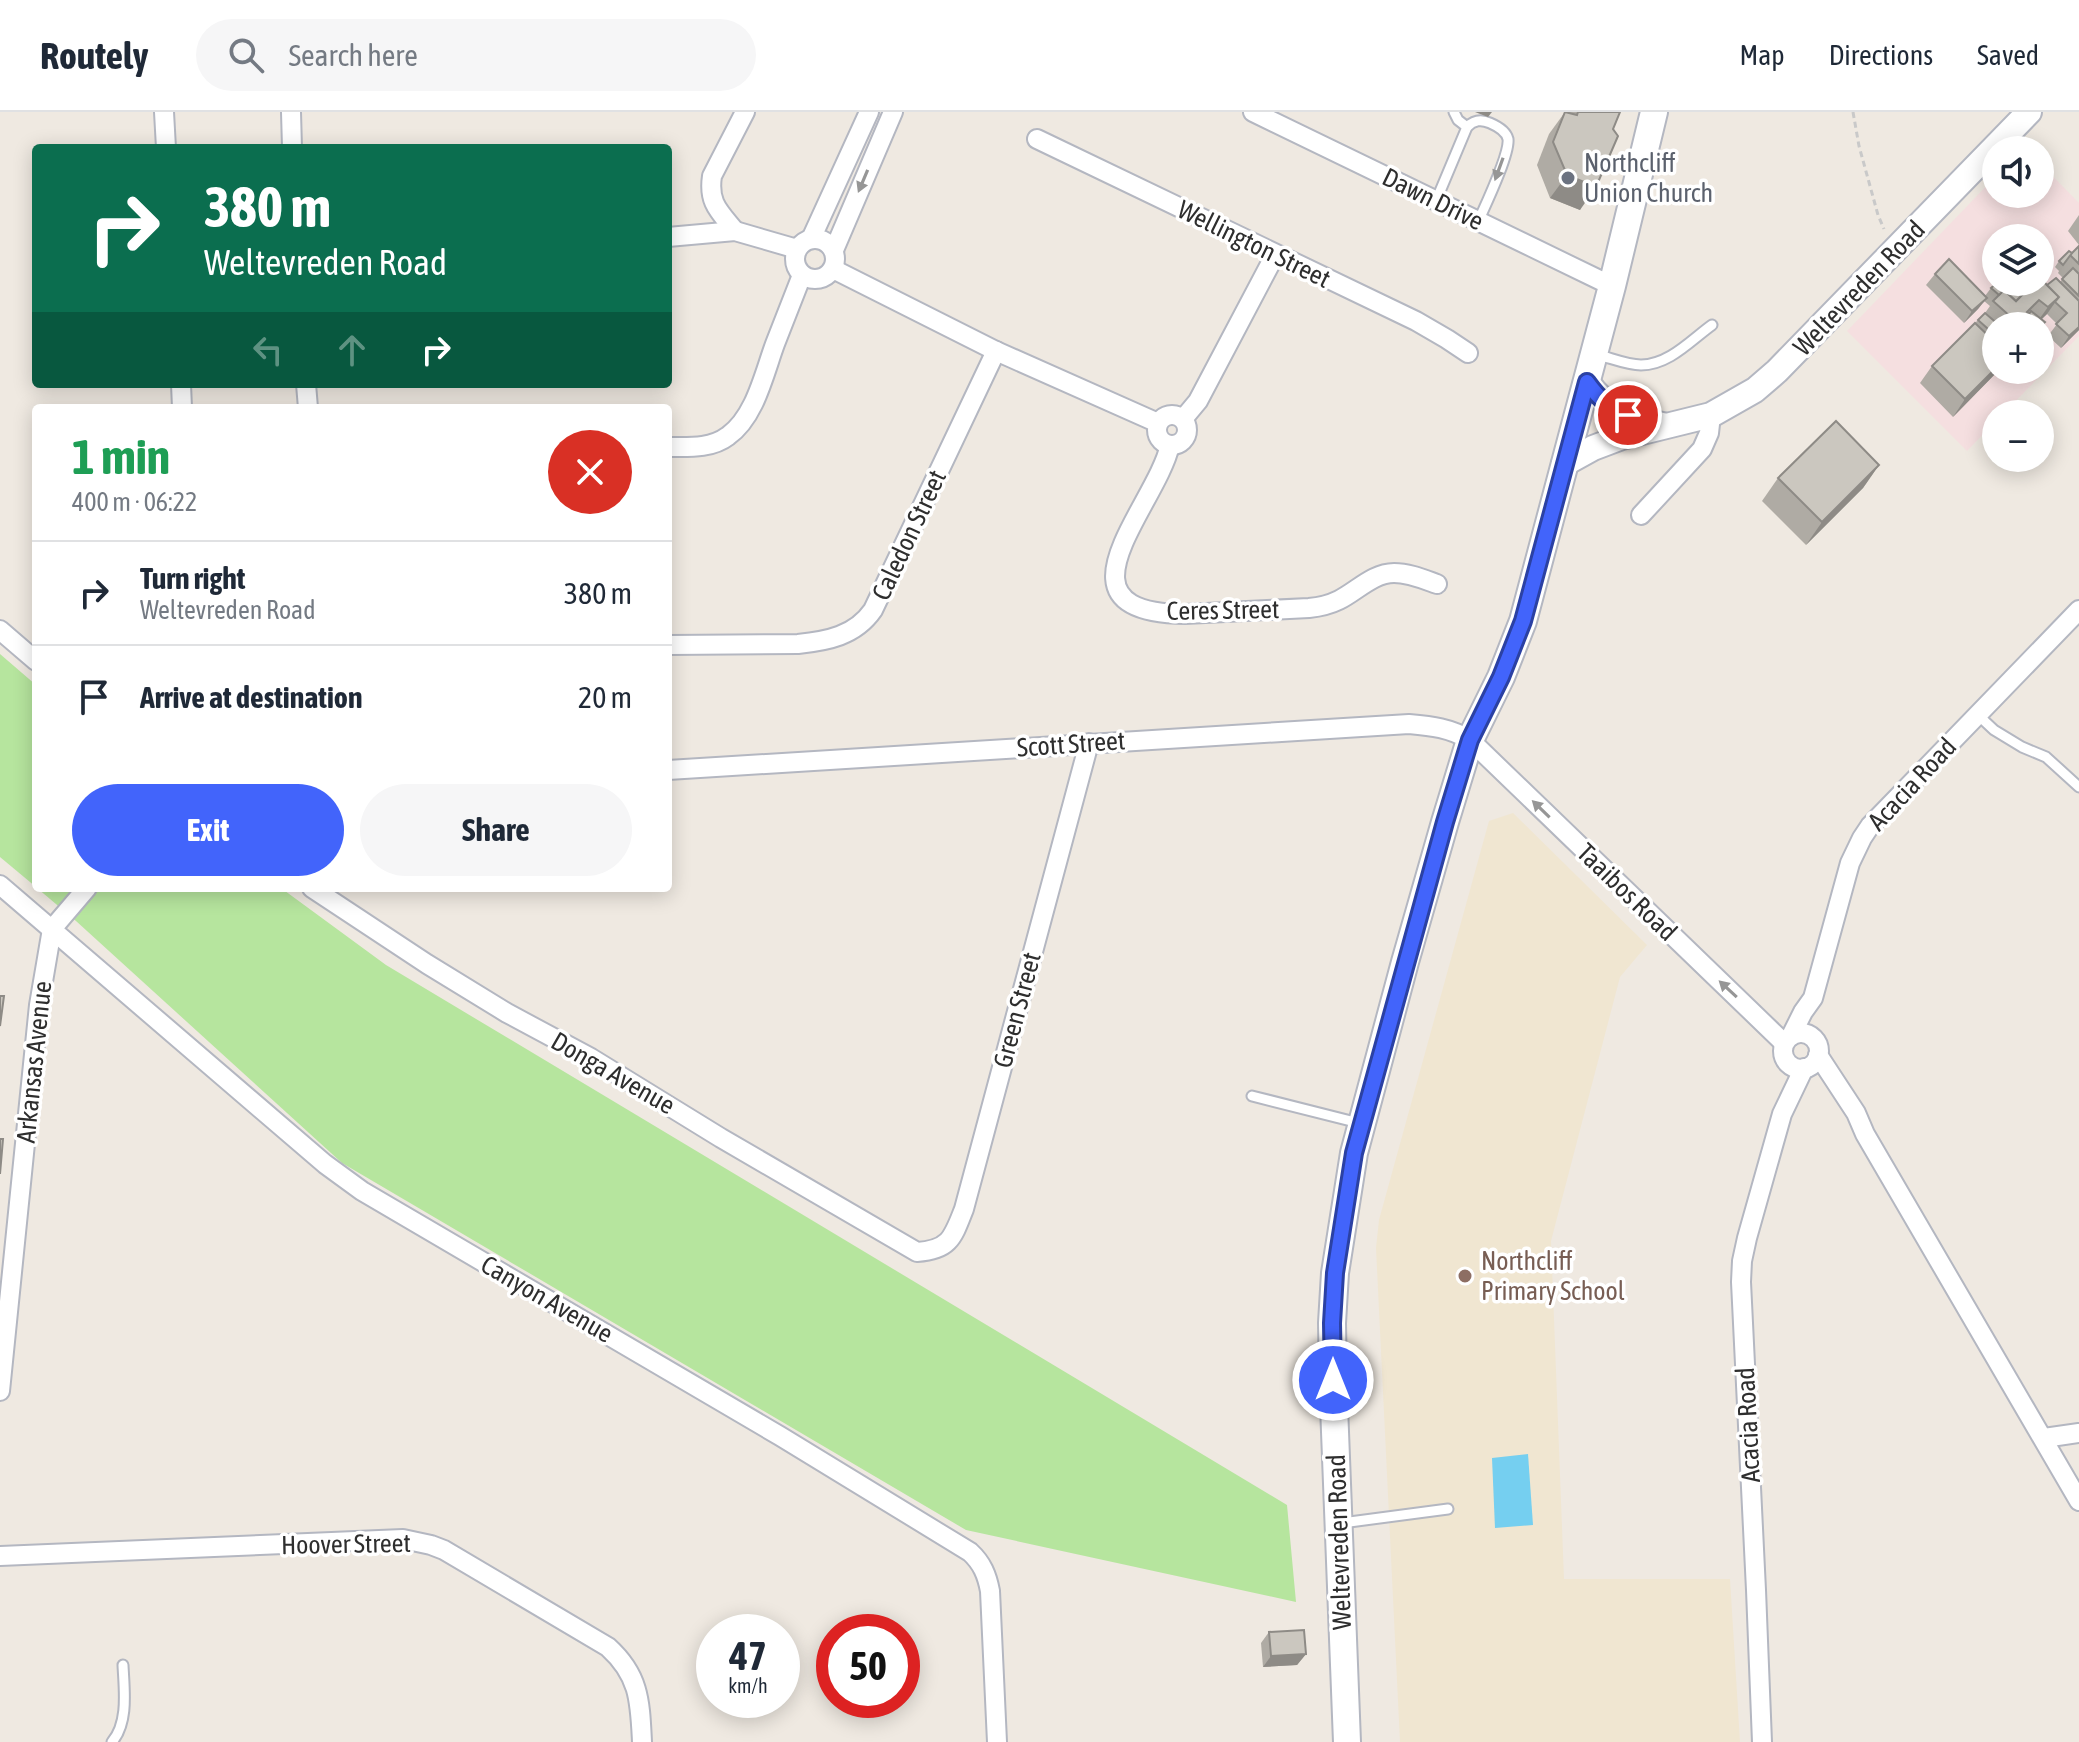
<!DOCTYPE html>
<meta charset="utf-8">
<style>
body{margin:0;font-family:"Asap Condensed",sans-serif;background:#f6f6f7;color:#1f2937;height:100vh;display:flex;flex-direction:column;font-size:30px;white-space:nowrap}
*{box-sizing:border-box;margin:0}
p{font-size:26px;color:#747a83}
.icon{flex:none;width:44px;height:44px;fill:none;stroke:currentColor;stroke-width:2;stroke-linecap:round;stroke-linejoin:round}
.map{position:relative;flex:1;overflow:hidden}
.panel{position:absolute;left:32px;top:292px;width:640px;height:488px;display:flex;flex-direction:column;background:#fff;border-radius:8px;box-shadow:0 4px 20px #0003}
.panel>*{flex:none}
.top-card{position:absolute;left:32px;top:32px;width:640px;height:244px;border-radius:8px;box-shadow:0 4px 20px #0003;background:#0b6e4f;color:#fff;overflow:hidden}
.tools{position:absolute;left:1982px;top:24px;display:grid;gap:16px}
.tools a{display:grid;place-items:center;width:72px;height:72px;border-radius:50%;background:#fff;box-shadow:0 4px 20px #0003;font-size:40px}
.speed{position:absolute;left:696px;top:1502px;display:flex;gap:16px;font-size:40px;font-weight:700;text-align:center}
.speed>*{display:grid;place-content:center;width:104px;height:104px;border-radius:50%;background:#fff;box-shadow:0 4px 20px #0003;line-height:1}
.speed small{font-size:20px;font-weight:400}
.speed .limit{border:12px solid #d22;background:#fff;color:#111}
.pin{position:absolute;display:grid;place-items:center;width:68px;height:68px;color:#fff;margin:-34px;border:4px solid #fff;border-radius:50%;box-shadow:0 2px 8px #0007}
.me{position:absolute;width:88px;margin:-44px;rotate:0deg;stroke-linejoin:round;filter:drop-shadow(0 0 6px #0008)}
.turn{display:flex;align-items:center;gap:28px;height:168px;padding:0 40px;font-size:36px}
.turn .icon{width:104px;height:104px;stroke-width:2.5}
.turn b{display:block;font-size:56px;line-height:68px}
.lanes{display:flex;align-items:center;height:76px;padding:0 40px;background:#0003;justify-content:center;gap:40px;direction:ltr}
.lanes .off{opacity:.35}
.round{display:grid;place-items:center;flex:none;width:84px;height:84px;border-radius:42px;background:#f6f6f7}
.summary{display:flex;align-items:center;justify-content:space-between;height:136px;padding:0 40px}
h1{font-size:48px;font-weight:700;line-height:60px;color:#1e9e55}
.button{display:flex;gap:16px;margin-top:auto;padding:16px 40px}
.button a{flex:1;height:92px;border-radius:48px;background:#4264fb;color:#fff;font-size:32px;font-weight:700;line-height:92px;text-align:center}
.button a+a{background:#f6f6f7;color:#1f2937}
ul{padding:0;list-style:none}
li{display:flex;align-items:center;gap:24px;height:104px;padding:0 40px;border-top:2px solid #e0e1e3}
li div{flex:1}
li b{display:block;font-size:30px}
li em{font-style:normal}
header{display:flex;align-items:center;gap:48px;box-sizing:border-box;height:112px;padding:0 40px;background:#fff;border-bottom:2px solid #e0e1e3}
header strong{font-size:38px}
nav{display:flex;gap:44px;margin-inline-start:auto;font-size:28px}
.search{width:560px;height:72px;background:#f6f6f7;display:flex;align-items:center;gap:20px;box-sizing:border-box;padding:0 28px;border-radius:44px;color:#747a83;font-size:30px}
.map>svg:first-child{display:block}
</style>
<header>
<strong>Routely</strong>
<div class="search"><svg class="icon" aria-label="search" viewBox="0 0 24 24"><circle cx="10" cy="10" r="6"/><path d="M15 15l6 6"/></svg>Search here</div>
<nav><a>Map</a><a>Directions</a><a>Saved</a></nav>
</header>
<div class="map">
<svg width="2079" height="1630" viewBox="0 0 2079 1630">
<rect width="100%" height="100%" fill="#efe9e1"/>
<polygon fill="#f0e6d1" points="1513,701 1647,833 1620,865 1551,1129 1564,1467 1730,1467 1740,1630 1400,1630 1376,1136 1379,1108 1489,709"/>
<path fill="#f5dfe0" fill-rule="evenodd" d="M2040,51L2079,91V224L2003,302H1996V309L1967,339L1847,219L1996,64V82H2040ZM1996,126H2040V170H1996ZM1996,214H2040V258H1996Z"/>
<g fill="#b6e59e">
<polygon points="0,542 36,573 36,775 0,745"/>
<polygon points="37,776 281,776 386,853 1287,1393 1296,1490 966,1418 342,1051 76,809"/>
</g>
<polygon fill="#75cff0" points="1528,1342 1533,1413 1495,1416 1492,1346"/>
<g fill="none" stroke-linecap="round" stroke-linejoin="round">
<g stroke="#b4b7c1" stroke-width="13">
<g id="service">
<polyline points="1454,0 1458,8 1467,15"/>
<path d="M1436,89L1467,15C1474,8 1481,7 1490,11C1497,14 1506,19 1508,27C1510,42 1485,94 1478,110"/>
<path d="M1598,243C1611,246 1627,253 1641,253C1669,253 1691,228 1712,213"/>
<polyline points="1978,603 1994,618 2022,635 2046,645 2079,675"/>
<polyline points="1252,984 1359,1011"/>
<polyline points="1342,1411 1448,1397"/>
<path d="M112,1630C129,1610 124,1577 123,1553"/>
</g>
</g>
<g stroke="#b4b7c1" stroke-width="22">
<g id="minor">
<polyline points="164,0 166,36"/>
<polyline points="291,0 292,36"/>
<polyline points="1253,0 1612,174"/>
<polyline points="1037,27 1416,209 1447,227 1468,241"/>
<path d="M735,119C719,99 708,91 712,64L745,0"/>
<polyline points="668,125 735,119 797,137"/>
<circle cx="815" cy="147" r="20"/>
<polyline points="811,127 869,0"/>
<polyline points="834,138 893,0"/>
<polyline points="833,157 996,239 1158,311"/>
<polyline points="181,272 182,296"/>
<polyline points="306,272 308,296"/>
<circle cx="1172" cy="318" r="15"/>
<polyline points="1183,307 1198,289 1275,143"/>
<path d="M1170,333C1156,395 1045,501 1185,502L1309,496C1319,495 1329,493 1339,488C1357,479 1373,461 1394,461C1409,461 1423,467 1437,472"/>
<path d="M668,335C688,335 711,337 728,324C755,305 764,262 775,232C784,209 793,186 802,163"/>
<polyline points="1641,403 1702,337 1709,321 1711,303"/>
<polyline points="0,518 36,549"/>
<path d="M668,533L798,532C827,529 855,524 873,498L996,239"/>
<path d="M668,658L1409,612C1432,614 1450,616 1470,628L1784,931"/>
<path d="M0,773L325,1052L362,1079L780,1324L970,1440C982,1451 987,1463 990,1479L997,1630"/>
<path d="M312,776L427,852L507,901L591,946L721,1026L917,1140C950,1138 953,1125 964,1097L1089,631"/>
<circle cx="1801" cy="939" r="18"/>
<polyline points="1791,924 1803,900 1813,886 1850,751 1862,726 1870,714 2079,498"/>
<polyline points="1818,943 1856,1001 1865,1022 2079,1389"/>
<polyline points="0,1279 39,893 52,817 87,776"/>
<polyline points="2044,1326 2079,1321"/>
<path d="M0,1444L403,1427L431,1433L444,1438L608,1535C640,1564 640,1590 642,1630"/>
<polyline points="1762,1630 1756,1478 1741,1170 1742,1149 1747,1126 1782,1002 1804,956"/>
</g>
</g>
<g stroke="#b4b7c1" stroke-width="28">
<g id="tertiary">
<path d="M1587,270C1609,300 1627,305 1662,313"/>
<polyline points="1564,352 1593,336 1622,325 1711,303 1755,278 1777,259 2029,0"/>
</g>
</g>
<g stroke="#b4b7c1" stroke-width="30">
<polyline id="secondary" points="1347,1630 1333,1268 1332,1211 1335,1161 1354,1041 1405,850 1445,710 1470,628 1501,565 1523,509 1612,174 1654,0"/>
</g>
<polyline stroke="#c9c9c9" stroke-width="3" stroke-dasharray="6 4" stroke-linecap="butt" points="1853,0 1859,34 1878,103 1884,117"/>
<use href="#service" stroke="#fff" stroke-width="9"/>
<use href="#minor" stroke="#fff" stroke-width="18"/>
<use href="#tertiary" stroke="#fff" stroke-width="24"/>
<use href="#secondary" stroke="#fff" stroke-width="26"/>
</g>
<g fill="#afaba4">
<polygon points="1565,0 1620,0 1580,98 1550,86 1537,53 1549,22"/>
<polygon points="2079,103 2079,133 2068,119"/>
<polygon points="2079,134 2079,218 2061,236 2048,224 2057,212 2047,202 2042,207 2045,210 2042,214 2047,218 2040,228 2040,214 1996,214 1996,226 1993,228 1996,258 1999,258 1953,305 1920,271 1932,254 1985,201 1990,194 1984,189 1978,197 1964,211 1926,173 1935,162 1985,184 1991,176 2017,174 2019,170 2040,170 2047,173 2060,170 2063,166 2058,161 2059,159 2055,155 2059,149 2072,141"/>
<polygon points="1879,353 1863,376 1806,433 1762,389 1778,366"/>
<polygon points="1269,1520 1306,1542 1297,1553 1263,1555 1261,1531"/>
</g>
<g fill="#8e8b86">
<polygon points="1475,0 1492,0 1488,5"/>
<polygon points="1567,63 1596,75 1580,98 1550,86"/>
<polygon points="2059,185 2047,202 2035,213 2048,195"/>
<polygon points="1987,186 1978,197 1964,211 1972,199"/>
<polygon points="2079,215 2079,218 2061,236 2069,224"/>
<polygon points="1996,256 1996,258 1999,258 1996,261 1953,305 1965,287"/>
<polygon points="1879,353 1863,376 1806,433 1822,410"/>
<polygon points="1306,1542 1297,1553 1263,1555 1271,1544"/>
</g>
<g fill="#cbc7bf" stroke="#8e8b86" stroke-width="2">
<polygon points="1565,0 1577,3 1578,0 1620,0 1613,17 1618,24 1596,75 1567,63 1553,30"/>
<polygon points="2079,134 2079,152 2070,143"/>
<polygon points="2069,139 2072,141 2063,153 2059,149"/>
<polygon points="1949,147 1987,186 1972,199 1935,162"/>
<polygon points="2073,156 2079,162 2079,184 2062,167"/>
<polygon points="2040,166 2059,185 2048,195 2039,188 2027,200 2047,218 2040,225 2040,214 2021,214 1993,189 2004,178 2016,189 2029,176 2022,170 2040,170"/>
<polygon points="2056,166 2079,189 2079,215 2069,224 2056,212 2067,201 2055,190 2059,185 2047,173"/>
<polygon points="1998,170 2013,170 2024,181 2016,189 2004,178 1999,183 1991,176"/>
<polygon points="2031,199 2045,210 2042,213 2029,202"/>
<polygon points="1985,201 2000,214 1996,214 1996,224 1978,208"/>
<polygon points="1975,211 1996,231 1996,256 1965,287 1932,254"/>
<polygon points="1836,309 1879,353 1822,410 1778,366"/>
<polygon points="0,884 4,884 0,914"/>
<polygon points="0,1027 3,1027 0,1062"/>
<polygon points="1304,1518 1306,1542 1271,1544 1269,1520"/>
</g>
<defs><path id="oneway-solid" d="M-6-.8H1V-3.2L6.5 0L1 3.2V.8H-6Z" transform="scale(2)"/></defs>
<g fill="#969696">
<use href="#oneway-solid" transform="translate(1499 57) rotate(110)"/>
<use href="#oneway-solid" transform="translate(863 69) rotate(113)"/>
<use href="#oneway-solid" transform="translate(1541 697) rotate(-136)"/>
<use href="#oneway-solid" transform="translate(1728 877) rotate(-137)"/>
</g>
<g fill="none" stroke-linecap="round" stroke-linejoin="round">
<g stroke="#2b41a3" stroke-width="20">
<path id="route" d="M1333,1268L1332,1211L1335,1161L1354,1041L1445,710L1470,628L1501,565L1523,509L1587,270C1600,288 1607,294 1628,303"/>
</g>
<use href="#route" stroke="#4264fb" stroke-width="14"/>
</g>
<circle fill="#6b7280" stroke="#fff" stroke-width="3" cx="1568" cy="66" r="8"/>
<circle fill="#8d6e63" stroke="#fff" stroke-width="3" cx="1465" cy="1164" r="8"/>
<g text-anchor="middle" stroke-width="7" stroke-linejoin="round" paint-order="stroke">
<g font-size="26" fill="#5b616d" stroke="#fff" text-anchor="start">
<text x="1584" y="60">Northcliff<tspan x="1584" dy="30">Union Church</tspan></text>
</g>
<g font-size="26" fill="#2e2e2e" stroke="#fff">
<text transform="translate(1433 87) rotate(26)" y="9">Dawn Drive</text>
<text transform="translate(1254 132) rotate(26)" y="9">Wellington Street</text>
<text transform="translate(1859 176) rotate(-46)" y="9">Weltevreden Road</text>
<text transform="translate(909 423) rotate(-65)" y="9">Caledon Street</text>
<text transform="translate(1223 498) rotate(-1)" y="9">Ceres Street</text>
<text transform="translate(1071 632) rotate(-4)" y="9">Scott Street</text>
<text transform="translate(1912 672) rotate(-47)" y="9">Acacia Road</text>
<text transform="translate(1627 780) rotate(44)" y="9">Taaibos Road</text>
<text transform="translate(1017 898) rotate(-75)" y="9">Green Street</text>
<text transform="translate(34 950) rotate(-84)" y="9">Arkansas Avenue</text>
<text transform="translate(613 961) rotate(30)" y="9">Donga Avenue</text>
<text transform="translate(547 1187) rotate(30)" y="9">Canyon Avenue</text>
<text transform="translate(1748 1313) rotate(-93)" y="9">Acacia Road</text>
<text transform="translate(1339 1430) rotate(-92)" y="9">Weltevreden Road</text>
<text transform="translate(346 1432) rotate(-1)" y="9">Hoover Street</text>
</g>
<g font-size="26" fill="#785e54" stroke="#fff" text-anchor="start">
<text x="1481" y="1158">Northcliff<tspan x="1481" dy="30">Primary School</tspan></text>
</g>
</g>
</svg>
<div class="tools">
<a><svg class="icon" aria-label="sound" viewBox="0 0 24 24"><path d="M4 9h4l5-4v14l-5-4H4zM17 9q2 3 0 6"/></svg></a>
<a><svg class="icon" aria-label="layers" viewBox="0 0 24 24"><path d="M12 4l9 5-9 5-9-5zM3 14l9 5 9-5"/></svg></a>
<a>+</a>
<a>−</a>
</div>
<div class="speed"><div>47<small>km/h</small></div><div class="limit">50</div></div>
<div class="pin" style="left:1628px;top:303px;background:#d93025"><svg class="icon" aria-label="arrive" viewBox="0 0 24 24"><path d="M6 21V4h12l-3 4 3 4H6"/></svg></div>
<svg class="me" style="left:1333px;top:1268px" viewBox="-20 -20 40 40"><circle r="17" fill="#4264fb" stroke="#fff" stroke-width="3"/><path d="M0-11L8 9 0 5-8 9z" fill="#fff"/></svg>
<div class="top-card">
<div class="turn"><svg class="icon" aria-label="right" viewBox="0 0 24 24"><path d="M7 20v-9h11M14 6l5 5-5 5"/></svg><div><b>380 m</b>Weltevreden Road</div></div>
<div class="lanes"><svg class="icon off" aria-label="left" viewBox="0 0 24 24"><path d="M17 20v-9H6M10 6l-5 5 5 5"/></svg><svg class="icon off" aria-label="ahead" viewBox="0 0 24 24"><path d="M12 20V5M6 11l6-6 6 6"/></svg><svg class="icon" aria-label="right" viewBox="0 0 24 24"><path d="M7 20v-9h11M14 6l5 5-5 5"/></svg></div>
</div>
<section class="panel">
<div class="summary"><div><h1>1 min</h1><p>400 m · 06:22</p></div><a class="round" style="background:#d93025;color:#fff"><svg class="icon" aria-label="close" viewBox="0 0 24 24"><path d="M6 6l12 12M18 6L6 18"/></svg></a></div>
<ul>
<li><svg class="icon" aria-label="right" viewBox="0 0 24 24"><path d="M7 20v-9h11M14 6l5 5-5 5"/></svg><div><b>Turn right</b><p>Weltevreden Road</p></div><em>380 m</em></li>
<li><svg class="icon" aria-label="arrive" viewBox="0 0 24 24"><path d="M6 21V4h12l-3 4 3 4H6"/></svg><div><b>Arrive at destination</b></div><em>20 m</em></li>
</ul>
<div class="button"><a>Exit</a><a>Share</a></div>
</section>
</div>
